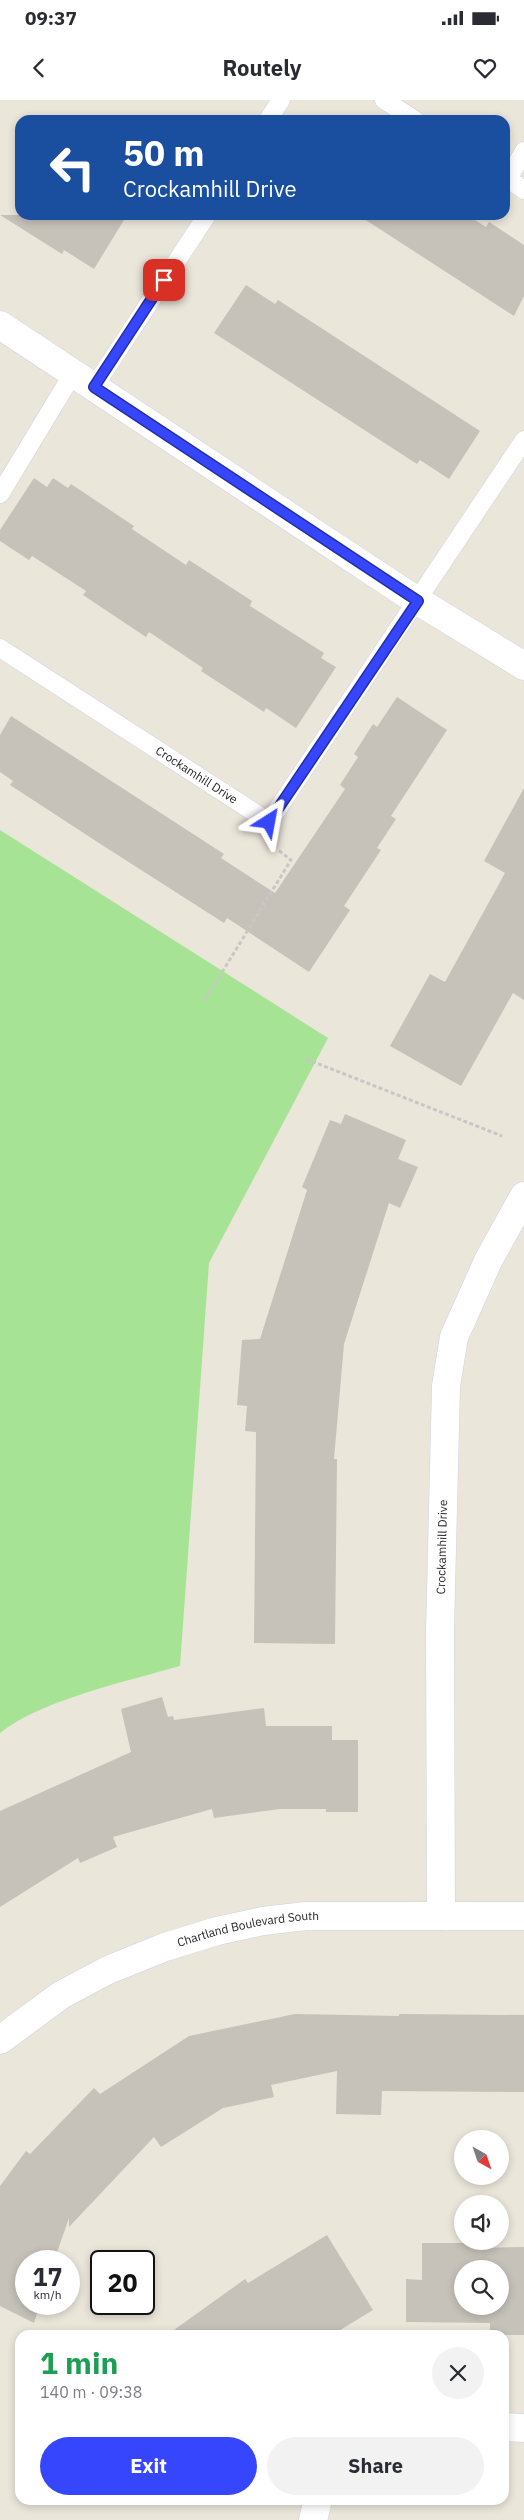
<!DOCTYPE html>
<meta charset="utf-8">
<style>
body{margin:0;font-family:"IBM Plex Sans",sans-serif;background:#f2f2f3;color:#2b2b33;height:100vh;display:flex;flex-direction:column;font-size:19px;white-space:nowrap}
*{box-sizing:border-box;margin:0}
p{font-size:16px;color:#7c7c81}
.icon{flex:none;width:28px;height:28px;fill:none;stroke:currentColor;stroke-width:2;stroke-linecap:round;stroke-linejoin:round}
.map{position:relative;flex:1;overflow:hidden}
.panel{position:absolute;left:15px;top:2230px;width:494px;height:175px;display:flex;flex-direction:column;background:#fff;border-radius:15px;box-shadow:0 2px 8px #0003}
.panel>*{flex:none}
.banner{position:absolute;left:15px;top:15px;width:495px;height:105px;border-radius:15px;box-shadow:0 2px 8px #0003;background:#1a4fa0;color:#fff;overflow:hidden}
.needle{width:32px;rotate:140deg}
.tools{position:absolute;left:454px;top:2030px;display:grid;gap:10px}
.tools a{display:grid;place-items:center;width:55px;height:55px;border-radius:50%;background:#fff;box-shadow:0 2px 8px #0003;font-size:25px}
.speed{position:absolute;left:15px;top:2150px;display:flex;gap:10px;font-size:25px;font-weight:700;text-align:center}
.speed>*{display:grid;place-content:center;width:65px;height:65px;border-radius:50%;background:#fff;box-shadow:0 2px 8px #0003;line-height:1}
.speed small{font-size:12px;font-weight:400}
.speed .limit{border:2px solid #111;border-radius:8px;background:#fff;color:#111}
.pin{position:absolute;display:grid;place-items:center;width:42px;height:42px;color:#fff;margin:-21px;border-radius:10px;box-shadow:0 2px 8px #0006}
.me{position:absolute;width:55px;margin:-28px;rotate:34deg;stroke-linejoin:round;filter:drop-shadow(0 0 4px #0008)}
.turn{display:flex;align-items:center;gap:18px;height:105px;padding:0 25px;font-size:22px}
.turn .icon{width:65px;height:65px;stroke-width:2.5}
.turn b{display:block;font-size:35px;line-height:42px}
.round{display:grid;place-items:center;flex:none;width:52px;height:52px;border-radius:26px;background:#f2f2f3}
.head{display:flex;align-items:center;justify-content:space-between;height:85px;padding:0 25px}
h1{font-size:30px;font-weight:800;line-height:38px;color:#1e9e55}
.cta{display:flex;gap:10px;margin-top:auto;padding:10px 25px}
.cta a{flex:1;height:58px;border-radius:30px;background:#3646fc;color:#fff;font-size:20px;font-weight:800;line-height:58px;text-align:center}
.cta a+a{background:#f2f2f3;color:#2b2b33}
.status{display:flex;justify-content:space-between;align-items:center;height:35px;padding:0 25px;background:#fff;direction:ltr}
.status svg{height:14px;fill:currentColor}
header{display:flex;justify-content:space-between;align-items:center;height:65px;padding:0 25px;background:#fff;font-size:22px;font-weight:800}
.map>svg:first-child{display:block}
</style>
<div class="status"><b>09:37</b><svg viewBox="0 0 49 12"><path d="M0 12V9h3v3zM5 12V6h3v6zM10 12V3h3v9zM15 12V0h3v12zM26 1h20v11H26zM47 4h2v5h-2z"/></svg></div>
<header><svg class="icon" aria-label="back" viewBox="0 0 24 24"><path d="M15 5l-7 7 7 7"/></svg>Routely<svg class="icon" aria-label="heart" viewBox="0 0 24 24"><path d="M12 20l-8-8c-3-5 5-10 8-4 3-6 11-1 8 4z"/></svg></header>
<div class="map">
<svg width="524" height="2420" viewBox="0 0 524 2420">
<rect width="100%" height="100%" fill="#ebe6da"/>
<path fill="#a7e395" d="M0,730L328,938L209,1163L180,1566C128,1581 41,1600 0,1633Z"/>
<g fill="#c6c2ba" fill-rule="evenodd">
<polygon points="0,115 127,115 94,169 64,150 62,154"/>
<polygon points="358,115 467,115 486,127 489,122 524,145 524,196 514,216"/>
<polygon points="246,185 275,204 278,200 480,331 449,379 420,360 417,364 214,233"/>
<polygon points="34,378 47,387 53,378 68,388 71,384 134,426 132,429 186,465 189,460 252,501 250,506 324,553 321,558 336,567 296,628 266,608 264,612 201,571 203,568 149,532 146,537 83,495 86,491 32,456 29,460 0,441 0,430"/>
<polygon points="397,597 447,630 391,716 396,719 377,748 381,750 344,806 350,810 309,872 227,818 224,823 102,745 10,685 13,681 0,672 0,635 11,616 224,754 221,758 275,793 345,689 340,685 358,657 354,654 373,624 377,627"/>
<polygon points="524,688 524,900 513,893 461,986 390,946 430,874 445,882 505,773 484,761"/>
<polygon points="345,1014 406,1040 398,1059 418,1067 400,1108 389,1103 344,1244 334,1359 337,1359 335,1544 254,1543 256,1332 245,1331 247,1306 237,1305 242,1240 260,1239 307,1090 302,1087 330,1020 341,1024"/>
<polygon points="162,1597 168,1617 173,1616 174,1620 264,1608 266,1626 332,1626 332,1640 358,1640 358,1712 326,1712 326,1709 280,1709 214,1718 212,1709 113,1737 117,1747 80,1763 78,1758 0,1807 0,1711 131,1652 121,1609"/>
<polygon points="295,1914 399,1916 399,1914 524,1915 524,1992 382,1991 381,2015 336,2014 337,1971 271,1985 274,1997 223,2008 161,2047 154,2037 69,2127 69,2118 54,2161 26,2161 26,2204 40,2204 34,2223 0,2206 0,2086 26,2051 30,2054 94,1988 100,1994 189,1936"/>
<polygon points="327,2135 373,2210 332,2235 167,2235 245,2179 248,2183"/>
<path d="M422,2143H479V2148L524,2147V2235H490V2223L406,2222V2179L422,2180ZM462,2169H500V2206H462Z"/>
</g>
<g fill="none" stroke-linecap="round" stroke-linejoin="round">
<g stroke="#cfd1e2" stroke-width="19">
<g id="service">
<polyline points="384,0 415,20"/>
<polyline points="268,20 281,0"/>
<polyline points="505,77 524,90"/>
<polyline points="508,79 524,51"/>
<polyline points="94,287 207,115"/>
<polyline points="0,394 74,272"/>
<path id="s1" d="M0,548L269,722L524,340"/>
</g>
</g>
<g stroke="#cfd1e2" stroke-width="29">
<g id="minor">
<polyline points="0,225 405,493 524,566"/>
<path id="s2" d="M441,1816L440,1532L446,1286L454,1237L489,1159L524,1096"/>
<polyline points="504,2327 524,2328"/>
<polyline points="313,2420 318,2400"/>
</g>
</g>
<g stroke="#cfd1e2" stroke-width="29">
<g id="tertiary">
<path id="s3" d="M0,1940L61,1895L108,1870L165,1847L217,1831L263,1821L306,1816H524"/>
</g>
</g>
<g stroke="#c7c7c7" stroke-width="3" stroke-dasharray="4 2.5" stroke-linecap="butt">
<polyline points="205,900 291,760 277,749"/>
<polyline points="306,959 502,1036"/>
</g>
<use href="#service" stroke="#fff" stroke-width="18"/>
<use href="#minor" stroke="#fff" stroke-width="28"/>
<use href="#tertiary" stroke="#fff" stroke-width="28"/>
</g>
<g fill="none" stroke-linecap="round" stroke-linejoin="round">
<g stroke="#232ea4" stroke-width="12">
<polyline id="route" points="164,180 94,287 418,501 269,722"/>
</g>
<use href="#route" stroke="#3646fc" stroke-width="9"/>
</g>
<g text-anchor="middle" stroke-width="4.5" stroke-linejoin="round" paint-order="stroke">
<g font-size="12" fill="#282828" stroke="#fff">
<text dy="4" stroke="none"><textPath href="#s1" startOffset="234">Crockamhill Drive</textPath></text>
<text dy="4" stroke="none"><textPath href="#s2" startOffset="369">Crockamhill Drive</textPath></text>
<text dy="4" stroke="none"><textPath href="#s3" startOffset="276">Chartland Boulevard South</textPath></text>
</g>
</g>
</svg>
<div class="tools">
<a><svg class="needle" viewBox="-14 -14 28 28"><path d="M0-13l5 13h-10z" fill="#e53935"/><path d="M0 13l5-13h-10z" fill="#7c7c81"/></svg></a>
<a><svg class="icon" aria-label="sound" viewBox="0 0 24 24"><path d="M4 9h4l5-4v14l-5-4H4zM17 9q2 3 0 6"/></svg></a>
<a><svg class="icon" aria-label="search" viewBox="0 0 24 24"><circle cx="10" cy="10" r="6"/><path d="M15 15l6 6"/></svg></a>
</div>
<div class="speed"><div>17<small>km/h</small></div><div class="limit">20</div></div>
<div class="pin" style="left:164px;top:180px;background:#d93025"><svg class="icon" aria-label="arrive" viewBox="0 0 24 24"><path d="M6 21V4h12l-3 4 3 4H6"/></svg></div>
<svg class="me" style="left:269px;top:722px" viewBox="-20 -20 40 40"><path d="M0-17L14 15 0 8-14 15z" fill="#3646fc" stroke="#fff" stroke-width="4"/></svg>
<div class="banner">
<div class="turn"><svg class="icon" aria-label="left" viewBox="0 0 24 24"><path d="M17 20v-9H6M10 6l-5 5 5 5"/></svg><div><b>50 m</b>Crockamhill Drive</div></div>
</div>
<section class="panel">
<div class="head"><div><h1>1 min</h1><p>140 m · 09:38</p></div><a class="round"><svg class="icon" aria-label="close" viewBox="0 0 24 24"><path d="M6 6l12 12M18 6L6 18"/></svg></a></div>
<div class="cta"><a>Exit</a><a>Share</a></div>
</section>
</div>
